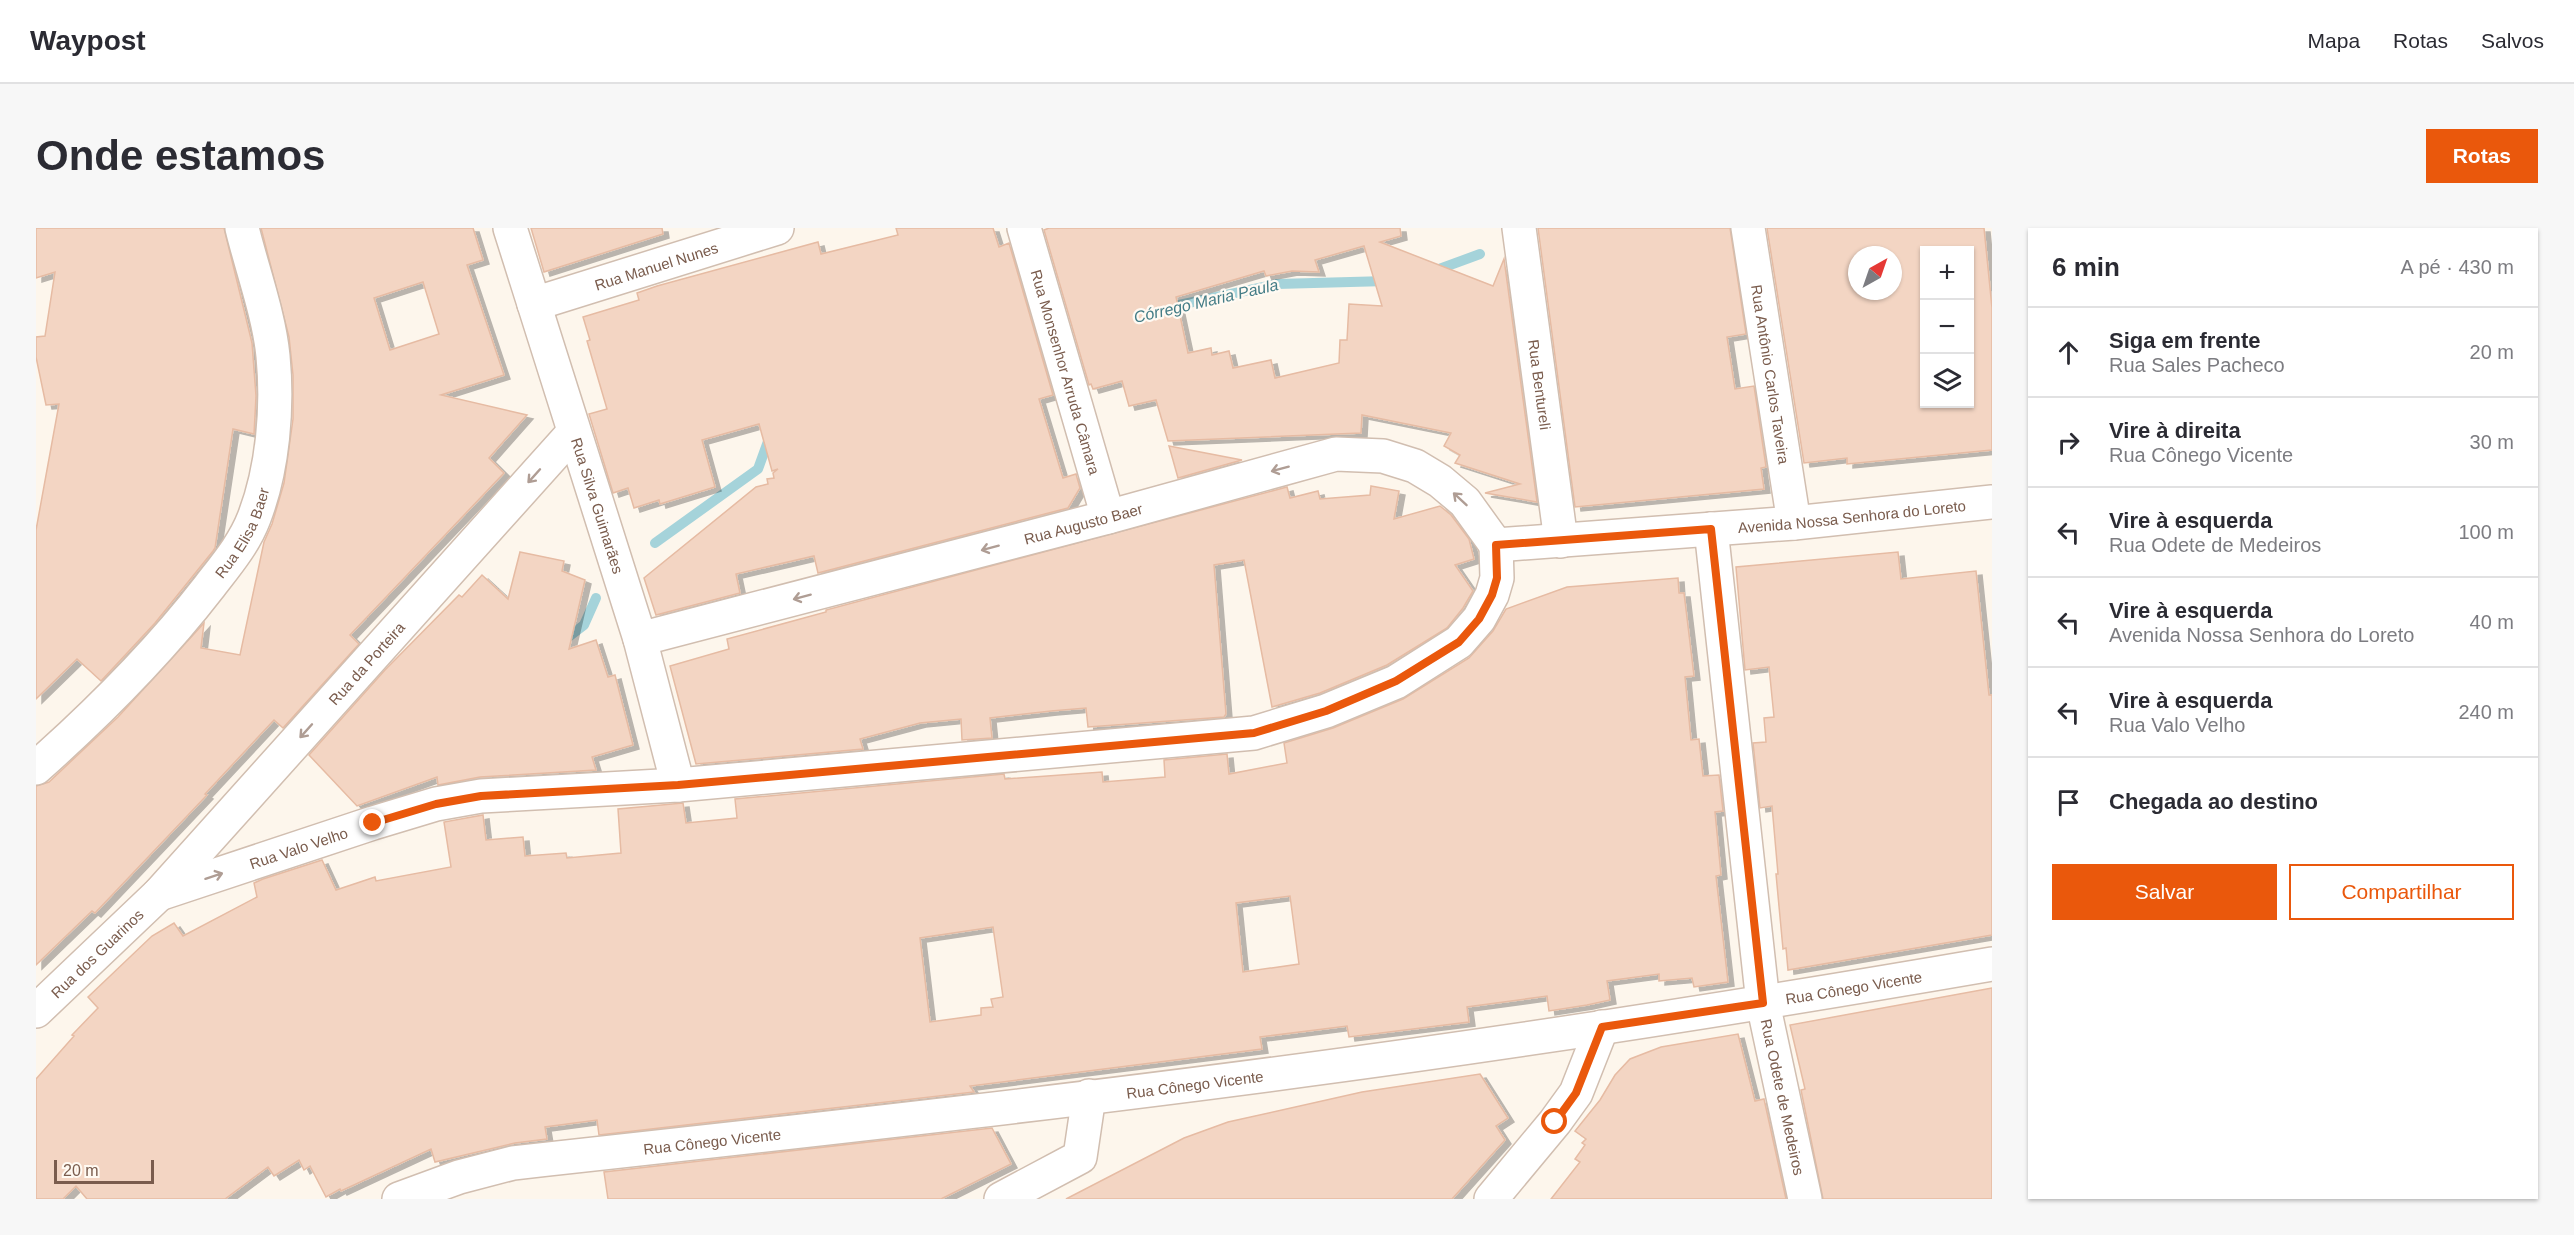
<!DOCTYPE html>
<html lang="pt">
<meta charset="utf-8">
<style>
:root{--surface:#fff;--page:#f7f7f7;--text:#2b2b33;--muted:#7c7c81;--line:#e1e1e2;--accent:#ea580c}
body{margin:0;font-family:Helvetica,sans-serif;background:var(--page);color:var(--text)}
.controls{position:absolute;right:18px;top:18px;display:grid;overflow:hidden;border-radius:0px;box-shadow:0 2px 4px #0004}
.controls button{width:54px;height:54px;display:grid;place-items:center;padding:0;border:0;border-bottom:2px solid var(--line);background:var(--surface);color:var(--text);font:30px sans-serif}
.compass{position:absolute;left:1812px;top:18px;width:54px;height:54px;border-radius:50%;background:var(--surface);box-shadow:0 2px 4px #0004;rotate:40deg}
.scale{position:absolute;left:18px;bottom:15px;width:100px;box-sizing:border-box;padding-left:6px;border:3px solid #7a5c4d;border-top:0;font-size:16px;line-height:21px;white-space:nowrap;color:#7a5c4d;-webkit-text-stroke:4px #fffaf3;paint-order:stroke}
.stop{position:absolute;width:18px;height:18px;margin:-14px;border:4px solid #ea580c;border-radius:50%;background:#fff}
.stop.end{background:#ea580c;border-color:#fff;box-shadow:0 2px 6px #0008}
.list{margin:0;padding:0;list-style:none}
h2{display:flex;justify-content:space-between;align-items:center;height:78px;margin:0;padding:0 24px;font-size:26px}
h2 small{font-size:20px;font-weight:400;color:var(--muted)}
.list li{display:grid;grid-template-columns:39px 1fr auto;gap:18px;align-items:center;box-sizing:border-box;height:90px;padding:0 24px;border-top:2px solid var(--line)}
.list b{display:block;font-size:22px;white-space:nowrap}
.list p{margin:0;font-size:20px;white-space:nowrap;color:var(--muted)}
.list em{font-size:20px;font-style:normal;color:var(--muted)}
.actions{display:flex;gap:12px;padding:18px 24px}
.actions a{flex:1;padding:14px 0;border:2px solid var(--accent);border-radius:0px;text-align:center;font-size:21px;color:var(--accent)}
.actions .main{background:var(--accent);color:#fff}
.icon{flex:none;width:33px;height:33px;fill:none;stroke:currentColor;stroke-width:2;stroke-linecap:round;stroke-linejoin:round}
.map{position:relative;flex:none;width:1956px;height:971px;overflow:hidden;border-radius:0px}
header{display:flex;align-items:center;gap:36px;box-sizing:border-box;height:84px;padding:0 30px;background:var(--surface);border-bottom:2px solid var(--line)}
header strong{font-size:28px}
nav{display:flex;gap:33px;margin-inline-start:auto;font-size:21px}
.intro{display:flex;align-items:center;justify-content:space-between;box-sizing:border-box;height:144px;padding:0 36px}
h1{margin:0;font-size:42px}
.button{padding:15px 27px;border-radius:0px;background:var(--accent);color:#fff;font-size:21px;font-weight:700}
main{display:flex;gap:36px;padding:0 36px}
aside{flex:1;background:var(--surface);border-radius:0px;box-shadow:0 2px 4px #0004}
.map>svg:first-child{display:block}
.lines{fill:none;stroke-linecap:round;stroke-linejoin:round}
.stream{stroke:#a5d3da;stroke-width:10}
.building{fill:#f3d5c3;stroke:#e6bba3;stroke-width:1.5;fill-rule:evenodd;filter:url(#shadow)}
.minor-casing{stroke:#d1beb0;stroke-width:36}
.minor{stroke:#fff;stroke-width:33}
.oneway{stroke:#af9d94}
.route{stroke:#ea580c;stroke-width:8}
.labels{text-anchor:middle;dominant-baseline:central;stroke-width:4.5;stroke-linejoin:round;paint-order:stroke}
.street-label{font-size:15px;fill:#7a5c4d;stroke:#fffaf3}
.water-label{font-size:16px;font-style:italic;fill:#437c86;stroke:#fffaf3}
</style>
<header>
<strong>Waypost</strong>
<nav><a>Mapa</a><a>Rotas</a><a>Salvos</a></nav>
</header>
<div class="intro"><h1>Onde estamos</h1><a class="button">Rotas</a></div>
<main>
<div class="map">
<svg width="1956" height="971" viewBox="0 0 1956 971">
<defs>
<filter id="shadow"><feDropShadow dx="6" dy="4" stdDeviation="0" flood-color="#0004"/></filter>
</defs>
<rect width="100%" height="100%" fill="#fdf6ec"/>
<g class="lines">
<g class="stream">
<path d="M1395 44 1444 26"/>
<path d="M1129 80 1241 56 1351 53"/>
<path d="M619 315 722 241 734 208"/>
<path d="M527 413 548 397 560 370"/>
</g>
</g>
<g class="building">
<path d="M0 0H188L216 115 220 168 218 206 197 201 179 320 177 323 119 395 65 453 41 431 0 471V302L23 176 10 177 0 129V109L9 108 19 44 0 50Z"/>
<path d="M225 0H437L447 32 431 37 468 147 405 167 491 187 453 230 468 245 314 407 323 416 247 500 238 492 169 566 171 567 59 685 56 683 0 737V558L13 554 82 489 168 395 165 420 204 427 228 314 236 296 248 255 257 191V147L253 109ZM387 54 403 106 354 122 338 70Z"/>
<path d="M495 0H626L627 6 508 44Z"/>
<path d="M860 0H957L963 19 973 15 1017 167 1003 171 1027 250 1040 246 1044 260 1032 280 782 345 778 328 700 346 704 365 620 387 608 350 720 259 732 256 731 251 738 250 737 245 742 241 736 243 723 196 666 212 679 259 624 276 623 272 598 280 592 260 577 265 553 186 571 181 551 113 554 112 547 89 603 72 601 65 621 58 782 14 785 26 862 7Z"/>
<path d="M1013 0H1364L1365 8 1344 14 1457 58 1468 31 1501 274 1449 265 1484 256 1419 235 1424 227 1408 218 1415 205 1326 187 1325 205 1132 213 1120 172 1093 178 1086 153 1057 161 1055 156 1053 157 1008 2ZM1328 18 1346 78 1313 76 1311 112H1304L1303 135 1239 150 1235 132 1197 140 1193 123 1176 127 1175 120 1152 125 1140 69 1228 43 1230 48 1256 43 1283 44 1279 32Z"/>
<path d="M1502 0H1694L1710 106 1691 109 1699 161 1718 158 1730 239 1725 240 1728 261 1539 279Z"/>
<path d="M1731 0H1948L1956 80V222L1811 236V230L1768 235ZM1888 22H1934V176H1888ZM1821 27H1857V63H1821Z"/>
<path d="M1133 218 1206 232 1142 250Z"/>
<path d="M1335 258 1363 263 1358 291 1404 278 1415 287 1433 311 1438 331 1419 337 1437 363 1427 380 1411 400 1351 437 1284 465 1236 479 1208 332 1178 337 1190 486 1188 489 1052 499 1050 480 1015 483 954 490 956 510 926 512 925 491 884 495 824 511 827 521 660 536 634 438 693 421 691 411 790 384V382L1251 259 1254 270 1282 263 1284 271 1334 267Z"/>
<path d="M484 324 528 333 526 343 549 352 533 421 560 412 572 449 579 447 597 517 556 529 560 542 444 549 402 557 401 549 321 578 273 527 349 442 423 367 426 369 446 347 472 371Z"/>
<path d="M1862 324 1865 351 1940 343 1953 467H1956V707L1752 742 1750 720 1747 721 1740 646H1742L1736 578 1724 580 1717 515 1730 514 1728 490 1738 489 1733 439 1709 442 1700 339Z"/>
<path d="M1642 350 1643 365H1648L1658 448 1649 449 1655 512 1663 511 1667 548 1683 547 1687 583 1679 584 1685 647 1680 648 1692 754 1658 759 1656 750 1623 753V746L1571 753 1574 772 1551 777 1513 783 1511 768 1431 779 1433 794 1313 809 1311 798 1224 809 1226 821 934 858 938 864 563 907 561 892 509 899 511 911 479 915 399 934 395 921 305 963 304 961 290 969 274 938 268 942 263 932 238 948 232 939 189 971H51L40 958 27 971H0V851L38 808 36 807 62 780 52 769 116 708 138 695 147 708 221 669 218 655 227 651 286 632 300 662 339 649 340 653 415 639 408 594 447 587 450 612 487 609 489 628 530 625 531 630 585 625 582 581 647 575 650 595 701 590 699 571 968 546 969 551 1066 544 1067 554 1129 549 1128 532 1191 526 1193 546 1251 535 1248 515 1297 500 1367 471 1433 430 1457 403 1470 381 1531 359ZM1254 668 1263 736 1207 744 1200 675ZM957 699 967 769 955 771 957 779 945 780V787L894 794 884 710Z"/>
<path d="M1956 760V971H1787L1765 862 1769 861 1754 797Z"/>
<path d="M1702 806 1719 873 1728 871 1750 971H1515L1544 934 1539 931 1549 917 1546 915 1550 911 1539 903 1564 872 1579 847 1594 831 1625 819Z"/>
<path d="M1444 846 1472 890 1460 898 1469 912 1416 971H1030L1148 910 1192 894 1326 864Z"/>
<path d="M956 900 975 936 905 971H572L568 944Z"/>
</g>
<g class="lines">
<g class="minor-casing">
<g id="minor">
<path id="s1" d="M474 0 604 411 642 557"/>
<path id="s2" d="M988 0 1072 289"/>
<path id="s3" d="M1483 0 1525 313"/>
<path id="s4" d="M1712 0 1758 295"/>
<path id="s5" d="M498 76 741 0"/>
<path id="s6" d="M1675 301 1727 775 1769 971"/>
<path id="s7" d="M1460 317 1758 295 1956 274"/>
<path id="s8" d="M604 411 1072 289 1300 226 1347 228 1379 238 1404 253 1429 274 1460 317"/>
<path id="s9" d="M0 540C63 484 122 425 173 359 190 337 208 316 218 290 237 241 242 180 237 128 233 87 216 41 206 0"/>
<path id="s10" d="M123 666 337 595 400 576 445 568 642 557 1218 505 1290 483 1360 454 1423 414 1443 391 1456 367 1461 350 1460 317"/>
<path id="s11" d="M0 783 123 666 537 205"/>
<path id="s12" d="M363 971 423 949 477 935C778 902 1079 869 1378 827 1571 800 1764 769 1956 736"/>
<path d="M965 971 1044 929 1053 868"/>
<path d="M1455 971 1519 894 1540 865 1566 799"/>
</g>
</g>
<use href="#minor" class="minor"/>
</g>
<defs><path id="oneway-shaft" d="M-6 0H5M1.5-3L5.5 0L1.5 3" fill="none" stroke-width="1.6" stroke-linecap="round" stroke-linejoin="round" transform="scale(1.5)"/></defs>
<g class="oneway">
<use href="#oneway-shaft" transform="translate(1244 241) rotate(165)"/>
<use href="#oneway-shaft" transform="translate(498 248) rotate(132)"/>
<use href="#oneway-shaft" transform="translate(1424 271) rotate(-137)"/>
<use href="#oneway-shaft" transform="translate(954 320) rotate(165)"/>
<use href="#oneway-shaft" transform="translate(766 369) rotate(165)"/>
<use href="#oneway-shaft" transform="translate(270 503) rotate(132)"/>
<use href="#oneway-shaft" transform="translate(178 648) rotate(-18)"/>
</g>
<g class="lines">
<path class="route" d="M337 595 400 576 445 568 642 557 1218 505 1290 483 1360 453 1423 414 1443 391 1456 367 1461 350 1460 317 1675 301 1727 775 1566 799 1540 865 1519 894"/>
</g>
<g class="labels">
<g class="street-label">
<text stroke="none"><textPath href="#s5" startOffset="128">Rua Manuel Nunes</textPath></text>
<text stroke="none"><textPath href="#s2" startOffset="150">Rua Monsenhor Arruda Câmara</textPath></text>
<text stroke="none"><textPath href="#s4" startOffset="148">Rua Antônio Carlos Taveira</textPath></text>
<text stroke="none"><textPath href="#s3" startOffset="158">Rua Bentureli</textPath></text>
<text stroke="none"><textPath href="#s1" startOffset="291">Rua Silva Guimarães</textPath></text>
<text stroke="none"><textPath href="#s7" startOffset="357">Avenida Nossa Senhora do Loreto</textPath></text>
<text stroke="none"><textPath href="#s8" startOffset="458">Rua Augusto Baer</textPath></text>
<text stroke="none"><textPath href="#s9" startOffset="315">Rua Elisa Baer</textPath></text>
<text stroke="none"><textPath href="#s11" startOffset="480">Rua da Porteira</textPath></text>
<text stroke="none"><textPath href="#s10" startOffset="147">Rua Valo Velho</textPath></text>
<text stroke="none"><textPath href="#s11" startOffset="84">Rua dos Guarinos</textPath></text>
<text stroke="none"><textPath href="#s12" startOffset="1472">Rua Cônego Vicente</textPath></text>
<text stroke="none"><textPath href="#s12" startOffset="806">Rua Cônego Vicente</textPath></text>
<text stroke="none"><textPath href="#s6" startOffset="573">Rua Odete de Medeiros</textPath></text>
<text stroke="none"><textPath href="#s12" startOffset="320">Rua Cônego Vicente</textPath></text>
</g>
<g class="water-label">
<text transform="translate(1170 73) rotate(-13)">Córrego Maria Paula</text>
</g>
</g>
</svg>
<div class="controls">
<button>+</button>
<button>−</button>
<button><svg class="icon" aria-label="layers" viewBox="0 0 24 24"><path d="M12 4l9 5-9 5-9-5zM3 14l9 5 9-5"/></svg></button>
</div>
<svg class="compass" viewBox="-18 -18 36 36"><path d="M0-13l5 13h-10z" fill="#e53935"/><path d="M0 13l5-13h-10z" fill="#7c7c81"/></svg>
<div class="scale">20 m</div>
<div class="stop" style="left:1519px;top:894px"></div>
<div class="stop end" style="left:337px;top:595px"></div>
</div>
<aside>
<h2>6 min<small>A pé · 430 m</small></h2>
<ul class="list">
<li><svg class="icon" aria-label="ahead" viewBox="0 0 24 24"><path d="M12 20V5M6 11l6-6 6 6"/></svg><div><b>Siga em frente</b><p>Rua Sales Pacheco</p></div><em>20 m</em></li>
<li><svg class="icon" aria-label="right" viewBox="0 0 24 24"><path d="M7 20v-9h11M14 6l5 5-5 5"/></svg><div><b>Vire à direita</b><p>Rua Cônego Vicente</p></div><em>30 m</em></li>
<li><svg class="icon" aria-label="left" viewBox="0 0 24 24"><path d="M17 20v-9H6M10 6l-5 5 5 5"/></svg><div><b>Vire à esquerda</b><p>Rua Odete de Medeiros</p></div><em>100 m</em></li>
<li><svg class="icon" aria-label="left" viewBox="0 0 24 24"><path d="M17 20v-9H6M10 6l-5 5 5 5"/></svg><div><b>Vire à esquerda</b><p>Avenida Nossa Senhora do Loreto</p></div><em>40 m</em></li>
<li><svg class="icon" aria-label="left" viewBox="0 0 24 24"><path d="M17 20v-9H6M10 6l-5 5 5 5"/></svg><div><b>Vire à esquerda</b><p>Rua Valo Velho</p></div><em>240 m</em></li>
<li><svg class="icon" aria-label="arrive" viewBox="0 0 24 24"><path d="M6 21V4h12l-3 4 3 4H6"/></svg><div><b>Chegada ao destino</b></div></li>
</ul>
<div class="actions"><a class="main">Salvar</a><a>Compartilhar</a></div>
</aside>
</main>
